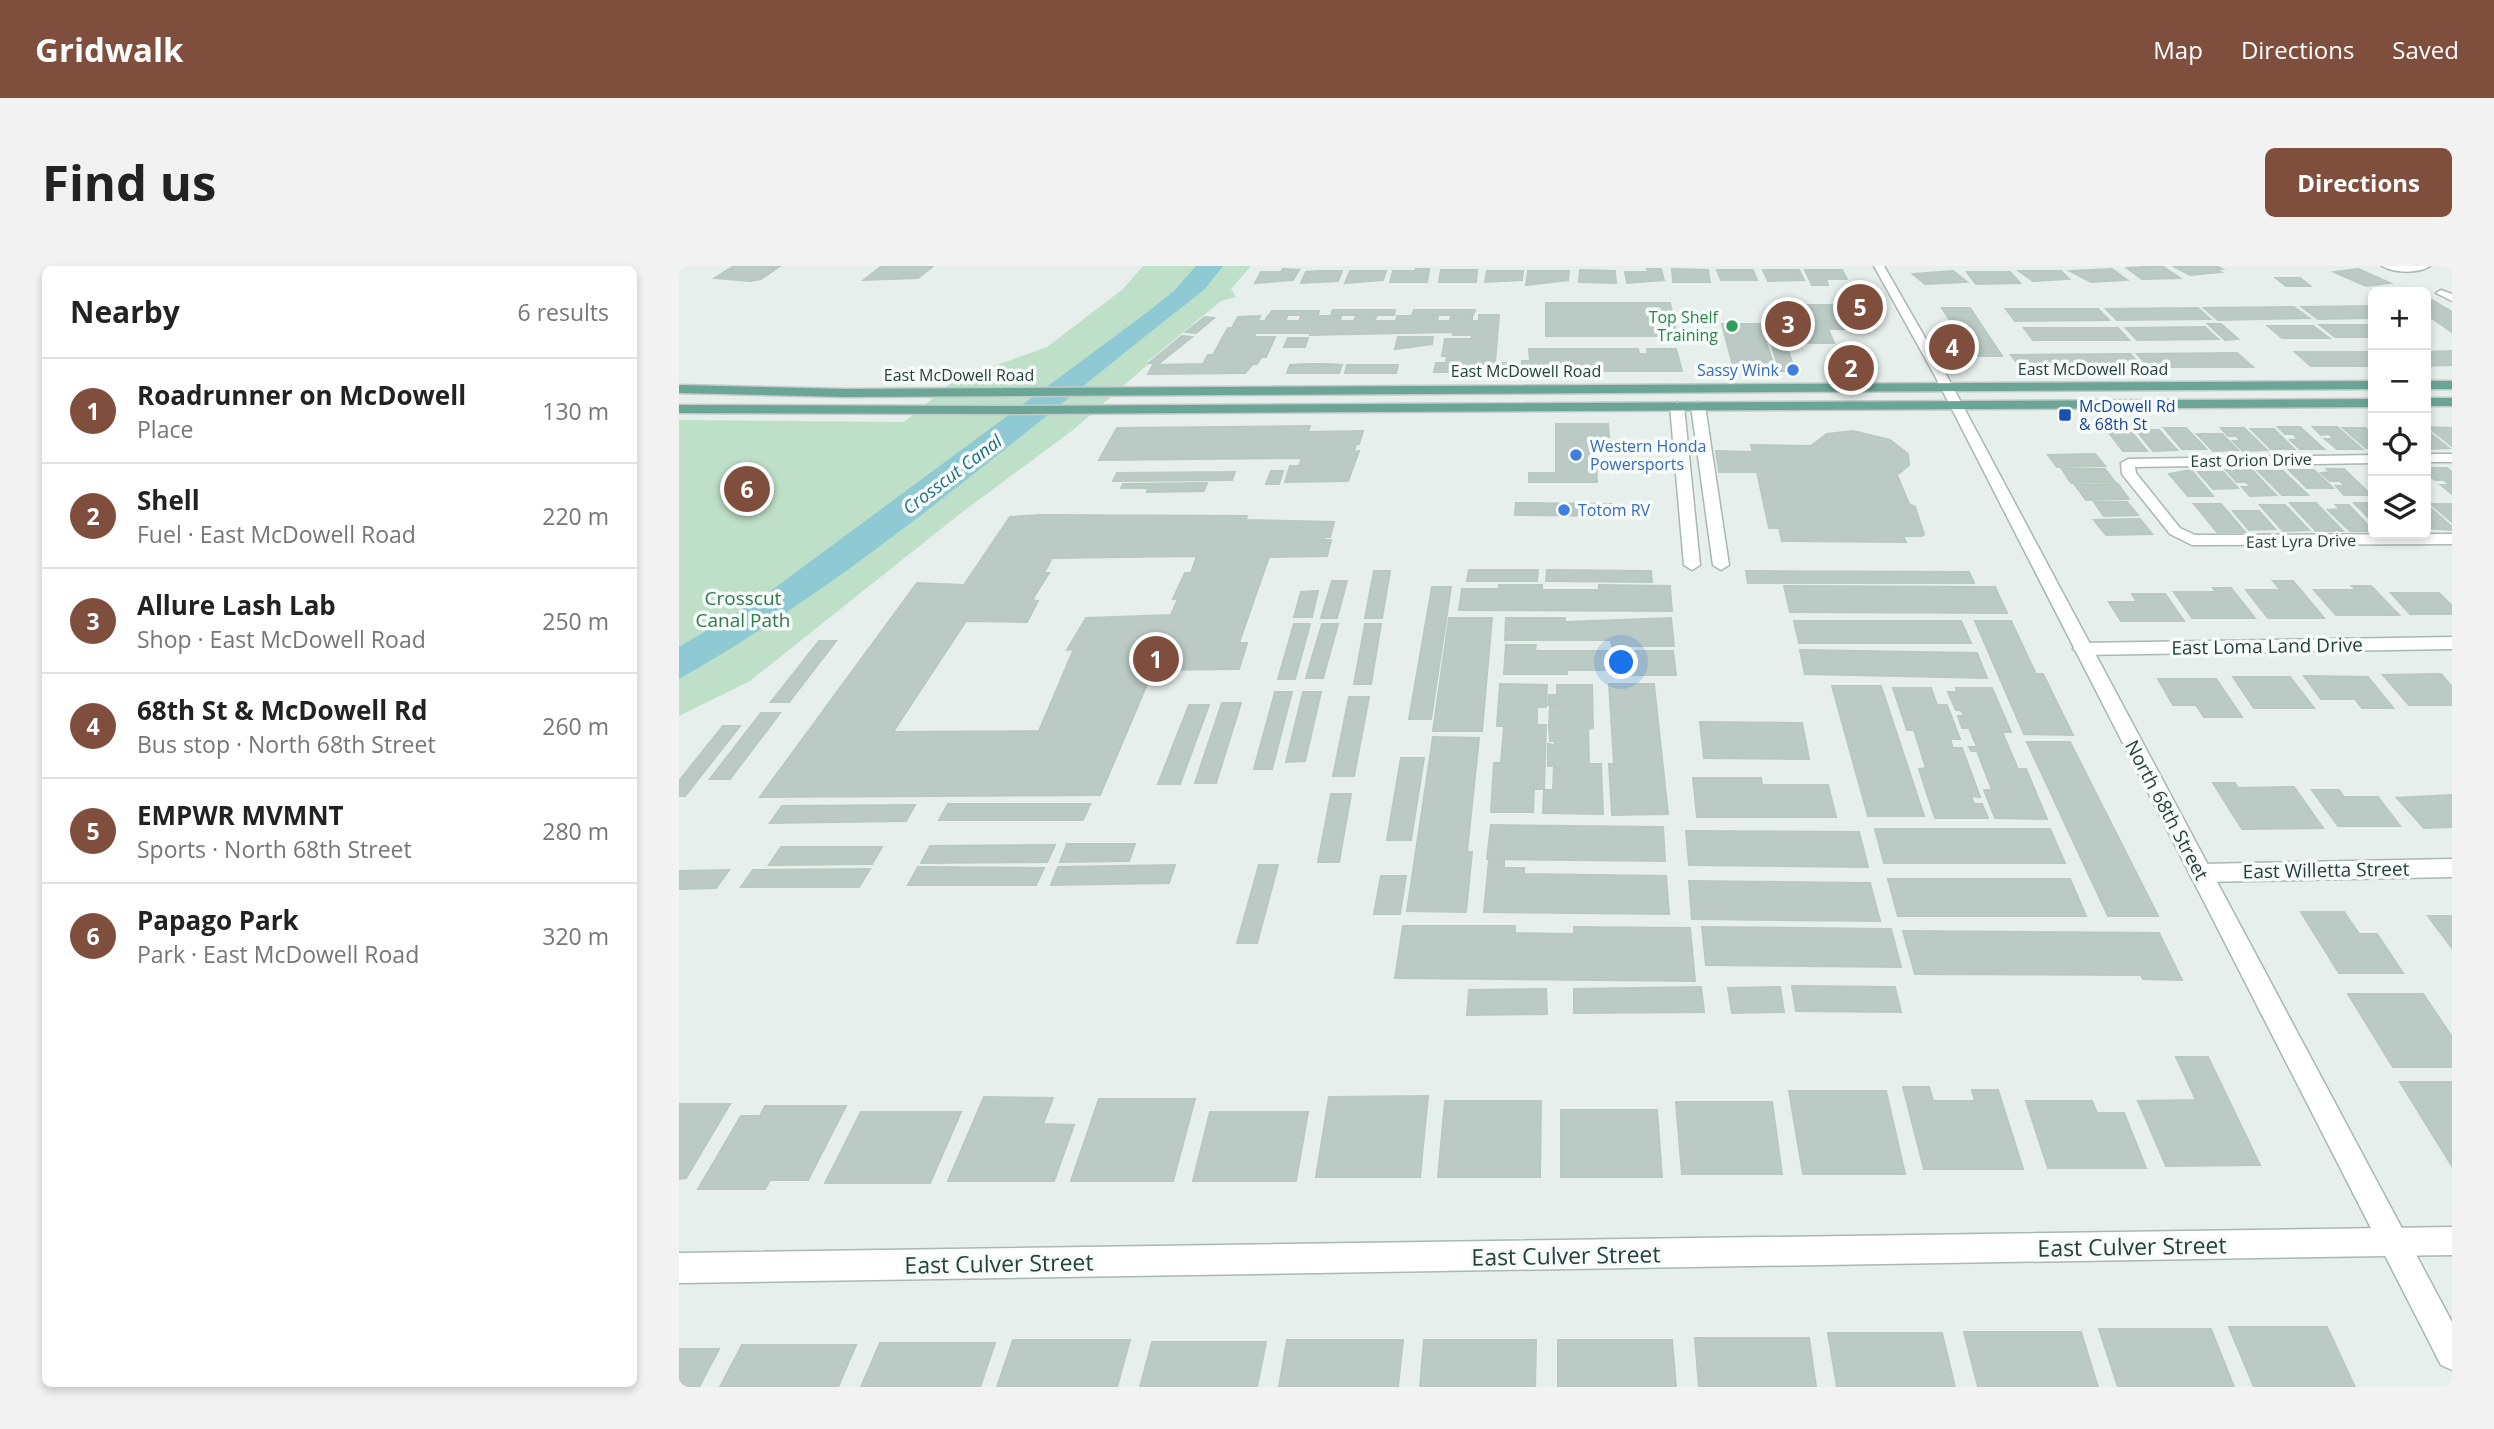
<!DOCTYPE html>
<meta charset="utf-8">
<style>
:root{--surface:#fff;--page:#f2f2f2;--text:#222;--muted:#767676;--line:#e0e0e0;--accent:#804e3d}
body{margin:0;font-family:"Open Sans",sans-serif;background:var(--page);color:var(--text)}
.controls{position:absolute;right:21px;top:21px;display:grid;overflow:hidden;border-radius:10px;box-shadow:0 4px 10px #0003}
.controls button{width:63px;height:63px;display:grid;place-items:center;padding:0;border:0;border-bottom:2px solid var(--line);background:var(--surface);color:var(--text);font:35px sans-serif}
.you{position:absolute;left:943px;top:397px;width:24px;height:24px;margin:-18px;border:5px solid #fff;border-radius:50%;background:#1a73e8;box-shadow:0 0 0 10px #1a73e833}
.badge{display:grid;place-items:center;width:46px;height:46px;border-radius:50%;background:var(--accent);color:#fff;font-size:23px;font-weight:700}
.pin{position:absolute;translate:-50% -50%;border:4px solid #fff;box-shadow:0 2px 7px #0006}
.list{margin:0;padding:0;list-style:none}
h2{display:flex;justify-content:space-between;align-items:center;height:91px;margin:0;padding:0 28px;font-size:30px}
h2 small{font-size:23px;font-weight:400;color:var(--muted)}
.list li{display:grid;grid-template-columns:46px 1fr auto;gap:21px;align-items:center;box-sizing:border-box;height:105px;padding:0 28px;border-top:2px solid var(--line)}
.list b{display:block;font-size:26px;white-space:nowrap}
.list p{margin:0;font-size:23px;white-space:nowrap;color:var(--muted)}
.list em{font-size:23px;font-style:normal;color:var(--muted)}
.icon{flex:none;width:38px;height:38px;fill:none;stroke:currentColor;stroke-width:2;stroke-linecap:round;stroke-linejoin:round}
.map{position:relative;flex:none;width:1773px;height:1121px;overflow:hidden;border-radius:10px}
header{display:flex;align-items:center;gap:42px;box-sizing:border-box;height:98px;padding:0 35px;background:var(--accent);color:#fff}
header strong{font-size:33px}
nav{display:flex;gap:38px;margin-inline-start:auto;font-size:24px}
.intro{display:flex;align-items:center;justify-content:space-between;box-sizing:border-box;height:168px;padding:0 42px}
h1{margin:0;font-size:49px}
.button{padding:18px 32px;border-radius:10px;background:var(--accent);color:#fff;font-size:24px;font-weight:700}
main{display:flex;gap:42px;padding:0 42px}
aside{flex:1;background:var(--surface);border-radius:10px;box-shadow:0 4px 10px #0003}
.map>svg:first-child{display:block}
.green{fill:#bfe0c8}
.water{fill:#8ec9d4}
.building{fill:#bbcac4;stroke:#b8c9c2;stroke-width:2;fill-rule:evenodd}
.lines{fill:none;stroke-linecap:round;stroke-linejoin:round}
.minor-casing{stroke:#a8b8b2;stroke-width:3}
.tertiary-casing{stroke:#a8b8b2;stroke-width:3}
.primary-casing{stroke:#c2cac8;stroke-width:3}
.minor{fill:#fff;fill-rule:evenodd}
.tertiary{fill:#fff;fill-rule:evenodd}
.primary{fill:#6aa596;fill-rule:evenodd}
.leisure-dot{fill:#2e9e5b;stroke:#f7fbf9;stroke-width:2.5}
.shop-dot{fill:#3f7fe0;stroke:#f7fbf9;stroke-width:2.5}
.transit-dot{fill:#1a4fb4;stroke:#f7fbf9;stroke-width:2.5}
.labels{text-anchor:middle;dominant-baseline:central;stroke-width:7;stroke-linejoin:round;paint-order:stroke}
.far-leisure-label{font-size:16px;fill:#27864d;stroke:#f7fbf9;text-anchor:end}
.far-street-label{font-size:16px;fill:#24423a;stroke:#f7fbf9}
.far-shop-label{font-size:16px;fill:#366cbe;stroke:#f7fbf9;text-anchor:start}
.far-transit-label{font-size:16px;fill:#164399;stroke:#f7fbf9;text-anchor:start}
.far-water-label{font-size:18px;font-style:italic;fill:#1c6f80;stroke:#f7fbf9}
.park-label{font-size:19px;fill:#2d7a4b;stroke:#f7fbf9}
.street-label{font-size:19px;fill:#24423a;stroke:#f7fbf9}
.near-street-label{font-size:23px;fill:#24423a;stroke:#f7fbf9}
</style>
<header>
<strong>Gridwalk</strong>
<nav><a>Map</a><a>Directions</a><a>Saved</a></nav>
</header>
<div class="intro"><h1>Find us</h1><a class="button">Directions</a></div>
<main>
<aside>
<h2>Nearby<small>6 results</small></h2>
<ul class="list">
<li><span class="badge">1</span><div><b>Roadrunner on McDowell</b><p>Place</p></div><em>130 m</em></li>
<li><span class="badge">2</span><div><b>Shell</b><p>Fuel · East McDowell Road</p></div><em>220 m</em></li>
<li><span class="badge">3</span><div><b>Allure Lash Lab</b><p>Shop · East McDowell Road</p></div><em>250 m</em></li>
<li><span class="badge">4</span><div><b>68th St &amp; McDowell Rd</b><p>Bus stop · North 68th Street</p></div><em>260 m</em></li>
<li><span class="badge">5</span><div><b>EMPWR MVMNT</b><p>Sports · North 68th Street</p></div><em>280 m</em></li>
<li><span class="badge">6</span><div><b>Papago Park</b><p>Park · East McDowell Road</p></div><em>320 m</em></li>
</ul>
</aside>
<div class="map">
<svg width="1773" height="1121" viewBox="0 0 1773 1121">
<rect width="100%" height="100%" fill="#e6efeb"/>
<path class="green" d="M464 0H572L552 23 557 31 542 35 467 97 474 94 394 164 282 247 71 415 0 450V154L225 156 276 114 368 81 444 23Z"/>
<path class="water" d="M517 0H544L526 23C354 157 190 305 0 413V381L82 332 462 51 495 25Z"/>
<g class="building">
<path d="M55 0H101L82 13 71 15 36 12Z"/>
<path d="M203 0H254L239 12 185 14Z"/>
<path d="M1483 0 1501 12 1463 13 1448 2Z"/>
<path d="M1494 0H1538L1543 3H1537L1542 6 1511 9Z"/>
<path d="M604 3 620 4 614 14 576 17 582 6H602Z"/>
<path d="M737 3H750L748 16H711L714 5H736Z"/>
<path d="M968 3H982L985 14 948 17 946 6H969Z"/>
<path d="M993 3 1029 4 1031 16H994Z"/>
<path d="M1433 3 1448 14 1412 16 1391 5Z"/>
<path d="M1679 3 1711 17 1687 20 1655 6Z"/>
<path d="M762 4H798L797 16H760Z"/>
<path d="M901 4 936 5 937 17 900 16Z"/>
<path d="M1038 4H1074L1078 14H1042Z"/>
<path d="M1084 4H1120L1125 14 1089 15Z"/>
<path d="M1126 4H1163L1168 13H1147L1149 19H1133Z"/>
<path d="M640 5H663L659 15 622 17 627 6Z"/>
<path d="M671 5H707L704 14 666 17Z"/>
<path d="M808 5H844L843 14 806 16Z"/>
<path d="M849 5H890L889 14 847 19Z"/>
<path d="M1274 5 1288 16 1246 18 1234 8Z"/>
<path d="M1340 5H1382L1390 13 1354 15Z"/>
<path d="M1288 6H1331L1341 17 1297 18Z"/>
<path d="M1597 12H1621L1631 20H1607Z"/>
<path d="M1747 34H1753L1773 46V66L1747 48Z"/>
<path d="M867 37H991L998 70H867Z"/>
<path d="M1118 39H1184L1193 55H1124Z"/>
<path d="M1694 40V52L1639 53 1623 41Z"/>
<path d="M1615 41 1630 52 1539 54 1525 42Z"/>
<path d="M1263 42H1291L1323 90H1293Z"/>
<path d="M1519 42 1531 53 1438 54 1427 43Z"/>
<path d="M1327 43H1419L1430 54 1336 55Z"/>
<path d="M654 44H716L715 49H652Z"/>
<path d="M735 44H796L794 49H733Z"/>
<path d="M593 45H640L639 49H590Z"/>
<path d="M800 49H820L816 97H830L829 106H755L757 97H767L768 90H763L766 73H792L793 69H774V66L631 69 632 67H577L575 71H596L587 91H582L578 98H574L566 107 469 108 474 99 524 98 529 89H534L549 62H553L559 51 581 50 579 55H586L588 51H608L606 55H620L622 50H662L661 55H675L677 50H697L696 55H717L718 50H759L758 55H771L772 50H793V55H800Z"/>
<path d="M526 51 535 52 517 67 507 66Z"/>
<path d="M1087 57H1193L1196 63H1102L1116 105H1100Z"/>
<path d="M1043 58H1081L1095 100H1054Z"/>
<path d="M1529 58H1542L1559 73 1546 74Z"/>
<path d="M1641 59H1694V71H1656Z"/>
<path d="M1589 60H1634L1650 72H1603Z"/>
<path d="M1526 61 1539 73 1458 74 1447 62Z"/>
<path d="M1345 62H1439L1450 74H1354Z"/>
<path d="M1102 63H1149L1155 77H1106Z"/>
<path d="M503 70 513 71 479 98 470 97Z"/>
<path d="M719 71H754L753 78 716 83Z"/>
<path d="M609 72H629L626 81H605Z"/>
<path d="M850 83H959L960 88H969L968 83H997L1003 105H843V95H851Z"/>
<path d="M1773 85V99L1747 100V86Z"/>
<path d="M1616 86H1694V100H1632Z"/>
<path d="M1558 87 1574 101H1470L1458 88Z"/>
<path d="M1451 88 1465 103H1343L1332 89Z"/>
<path d="M629 98H646L663 99 660 107H608L611 99Z"/>
<path d="M1150 98H1189L1193 107H1154Z"/>
<path d="M668 99H719L717 107H666Z"/>
<path d="M877 158H929L930 171H916L918 216H850V207H877Z"/>
<path d="M631 160 629 166 684 165 680 178H677L675 186 680 185 669 215 606 216 611 200H620L623 192 420 194 438 162Z"/>
<path d="M1599 161H1621L1645 183H1621L1611 174 1619 173 1614 168H1606Z"/>
<path d="M1634 161H1658L1683 183H1658L1646 173H1655L1650 168 1642 169Z"/>
<path d="M1749 161 1773 162V180Z"/>
<path d="M1485 162H1507L1527 183H1503Z"/>
<path d="M1542 162H1565L1588 184 1564 185 1554 175H1562L1557 170H1549Z"/>
<path d="M1664 162H1686L1694 169V182H1687Z"/>
<path d="M1427 163H1450L1468 185H1444Z"/>
<path d="M1572 163H1595L1615 183H1592Z"/>
<path d="M1457 164H1480L1498 184 1474 185Z"/>
<path d="M1747 164 1770 182 1747 183Z"/>
<path d="M1174 165 1211 174 1229 188 1230 199 1218 209 1230 238 1236 241 1245 268 1243 270H1224L1227 276 1103 275 1100 262H1090L1078 206H1040L1037 185 1074 186 1072 179 1132 180 1148 168Z"/>
<path d="M1518 168H1543L1559 184 1534 185Z"/>
<path d="M1416 188 1426 200 1378 201 1369 189Z"/>
<path d="M1747 202H1768L1773 206V228L1762 219H1771L1765 214H1756L1747 207Z"/>
<path d="M1383 203H1426L1436 216 1392 217Z"/>
<path d="M1648 203H1665L1692 229H1665L1657 220H1666L1661 215H1651L1642 207 1651 206Z"/>
<path d="M1512 204 1534 230H1509L1490 208Z"/>
<path d="M1547 204H1573L1597 229 1571 230 1563 221H1572L1567 216H1558Z"/>
<path d="M1610 204H1635L1654 222H1628Z"/>
<path d="M592 205H604L600 218H587Z"/>
<path d="M1579 205H1604L1629 229H1603Z"/>
<path d="M556 206 553 214 434 215 438 207Z"/>
<path d="M1519 206H1544L1559 222 1534 223Z"/>
<path d="M528 217 525 225 468 226 469 222H442L444 218Z"/>
<path d="M1439 218 1450 233 1407 234 1396 219Z"/>
<path d="M1415 236H1448L1459 249 1425 250Z"/>
<path d="M837 237 933 238V250L836 249Z"/>
<path d="M1611 237H1637L1664 265H1637Z"/>
<path d="M1675 237H1694V256Z"/>
<path d="M1515 238H1542L1566 266H1538Z"/>
<path d="M1747 238 1773 261V264L1747 262Z"/>
<path d="M1752 238H1773V256Z"/>
<path d="M1581 239H1606L1630 264 1604 265Z"/>
<path d="M1657 239H1670L1694 265H1671L1649 244 1661 243Z"/>
<path d="M1554 245H1580L1596 263 1570 264Z"/>
<path d="M362 249 568 250 567 254 655 256 651 271H645V274H652L648 290 590 291 560 377H568L560 403 474 404 421 529 81 531 238 317 285 319 331 251ZM518 290 512 307H506L494 333H499L492 349 407 352 388 384 395 383 360 465 214 466 287 355 348 356 359 335 353 334 370 307H365L373 292Z"/>
<path d="M1461 253 1473 268 1427 269 1415 254Z"/>
<path d="M790 304H859L858 315H788Z"/>
<path d="M868 304 972 305 973 316 867 315Z"/>
<path d="M695 305H711L703 352H686Z"/>
<path d="M1067 305 1290 306 1295 317H1069Z"/>
<path d="M653 315H668L658 352H642Z"/>
<path d="M1594 315H1614L1645 352H1589L1567 324H1602Z"/>
<path d="M820 319H863V324H920V319L991 320 993 345 780 344 783 323H820Z"/>
<path d="M1105 320 1316 321 1328 347 1111 346Z"/>
<path d="M1673 320H1692L1720 349H1657L1635 324H1678Z"/>
<path d="M753 321H772L752 453H730Z"/>
<path d="M1534 322H1552L1576 352H1513L1495 326H1537Z"/>
<path d="M639 325 633 351H615L622 326Z"/>
<path d="M1712 327H1760L1773 340V348H1731Z"/>
<path d="M1453 328H1486L1505 355H1442L1430 336H1458Z"/>
<path d="M770 352H813L803 465H754Z"/>
<path d="M827 352H886V356L992 352 995 380H933L932 374H826Z"/>
<path d="M1115 355H1282L1292 377H1120Z"/>
<path d="M1296 355H1332L1357 408H1364L1394 469 1345 468Z"/>
<path d="M615 358H631L616 413H599Z"/>
<path d="M643 358H659L644 412H627Z"/>
<path d="M686 358H702L692 418H675Z"/>
<path d="M140 375H157L110 436H92Z"/>
<path d="M827 379H857L856 385H994L997 409H934V404H888V408H825Z"/>
<path d="M1121 384 1298 387 1308 412 1126 408Z"/>
<path d="M1762 408 1773 421V439H1730L1704 409Z"/>
<path d="M1625 410 1689 411 1714 442H1683L1676 433H1642Z"/>
<path d="M1554 411H1611L1635 442H1575Z"/>
<path d="M1479 413H1537L1563 451H1525L1517 439H1494Z"/>
<path d="M821 418 868 419 867 441H858V459H867L865 523H855L854 546H812L815 497H822L825 460H818Z"/>
<path d="M930 418H975L989 548 933 549 930 498H935Z"/>
<path d="M878 419H913L914 462 909 463 910 498H922L924 548 864 547 865 524H874L875 500H869V478L876 479V475H871L870 460 871 441H877V439H869L870 429H878Z"/>
<path d="M1153 420H1202L1245 550H1189Z"/>
<path d="M1214 422H1252L1258 439H1268L1281 473H1271L1274 482H1283L1301 531 1292 530 1295 538H1303L1309 552H1256L1240 503 1247 502 1235 464H1228Z"/>
<path d="M1277 422H1313L1332 466H1323L1339 503H1347L1368 553 1316 552 1305 524H1313L1298 485H1292L1290 481H1298L1290 462H1283L1279 450H1285L1282 444H1277L1269 426H1278Z"/>
<path d="M596 426H613L593 503H575Z"/>
<path d="M624 426H642L626 495 607 496Z"/>
<path d="M670 431H690L675 510H654Z"/>
<path d="M543 437H562L537 517H516Z"/>
<path d="M510 439H530L501 518H479Z"/>
<path d="M82 447H101L51 513H31Z"/>
<path d="M1021 456 1123 457 1130 493 1025 492Z"/>
<path d="M44 460H61L6 530H0V515Z"/>
<path d="M754 471 800 472 788 586H793L787 646 728 645Z"/>
<path d="M1348 476H1391L1479 650H1429Z"/>
<path d="M722 492H745L732 574H708Z"/>
<path d="M1014 512H1082L1083 519H1149L1157 551H1018Z"/>
<path d="M1534 517H1556L1559 522 1615 521 1644 562 1563 563Z"/>
<path d="M1633 524H1660L1665 531H1699L1721 560H1659Z"/>
<path d="M652 528H672L660 596H639Z"/>
<path d="M1773 529V561L1745 562 1718 532Z"/>
<path d="M269 538H411L404 554H260Z"/>
<path d="M236 539 227 555 91 557 103 540Z"/>
<path d="M812 559 984 561 986 595 808 593Z"/>
<path d="M1196 563H1371L1386 597H1205Z"/>
<path d="M1007 565 1180 566 1189 601 1010 599Z"/>
<path d="M388 578H456L450 595 381 596Z"/>
<path d="M376 579 368 596 242 597 251 580Z"/>
<path d="M102 581H203L193 598 90 599Z"/>
<path d="M810 594 825 595V602H845V608L987 610 990 648 805 646Z"/>
<path d="M496 599 490 617 372 619 379 601Z"/>
<path d="M580 599H599L578 677H558Z"/>
<path d="M239 601 365 602 357 619H229Z"/>
<path d="M191 603 180 621H62L74 604Z"/>
<path d="M50 604 37 622 0 623V605Z"/>
<path d="M702 610H727L721 648H695Z"/>
<path d="M1209 613H1391L1407 650H1219Z"/>
<path d="M1010 615 1191 617 1201 655 1013 653Z"/>
<path d="M1622 646H1665L1680 668H1698L1724 707H1660Z"/>
<path d="M1749 650H1773V682Z"/>
<path d="M724 660H836V667L895 668V661L1011 662 1016 715 716 712Z"/>
<path d="M1023 661 1212 663 1222 701 1027 699Z"/>
<path d="M1224 665 1480 667 1503 714 1464 713 1462 709 1236 708Z"/>
<path d="M1113 720 1216 721 1222 746 1117 745Z"/>
<path d="M1022 721 1025 746 895 747V723Z"/>
<path d="M1101 721 1105 746 1053 747 1049 722Z"/>
<path d="M867 723 868 748 788 749 790 724Z"/>
<path d="M1669 728H1744L1773 771V801H1714Z"/>
<path d="M1497 791H1529L1581 899 1487 900 1459 835 1517 834Z"/>
<path d="M1721 816H1773V900Z"/>
<path d="M1224 821H1250L1254 835H1296L1293 824H1319L1344 903H1245Z"/>
<path d="M1110 825H1207L1226 908H1124Z"/>
<path d="M749 830 741 911H637L650 831Z"/>
<path d="M305 831 374 832 364 858 395 859 375 915H269Z"/>
<path d="M420 833H516L494 915H392Z"/>
<path d="M766 835H862L861 911H759Z"/>
<path d="M1347 835H1413L1418 847H1445L1467 902H1369Z"/>
<path d="M997 836H1093L1103 908H1003Z"/>
<path d="M0 838H51L7 912 0 913Z"/>
<path d="M86 840H167L129 914H91L86 923H19L62 850H81Z"/>
<path d="M882 844H978L983 911H882Z"/>
<path d="M182 846H282L251 917H146Z"/>
<path d="M531 846H629L617 915H514Z"/>
<path d="M1550 1061H1648L1676 1121H1575Z"/>
<path d="M1420 1063H1532L1555 1121H1439Z"/>
<path d="M1285 1066H1402L1419 1121H1299Z"/>
<path d="M1149 1067H1263L1276 1121H1158Z"/>
<path d="M1016 1072H1130L1137 1121H1020Z"/>
<path d="M334 1074H451L438 1121H318Z"/>
<path d="M608 1074H724L719 1121H600Z"/>
<path d="M745 1074H857L856 1121H741Z"/>
<path d="M879 1074H993L997 1121H879Z"/>
<path d="M473 1076H587L578 1121H461Z"/>
<path d="M201 1077H316L301 1121H182Z"/>
<path d="M63 1079H177L159 1121H41Z"/>
<path d="M0 1083H40L20 1121H0Z"/>
</g>
<g class="lines">
<g class="minor-casing">
<g id="minor">
<path d="M1703 0H1751C1739 8 1715 7 1703 0Z"/>
<path d="M1762 24 1773 28V35L1757 27Z"/>
<path d="M998 136 1005 140 1021 299 1013 304 1005 299 991 140Z"/>
<path d="M1019 136 1026 140 1050 299 1042 304 1034 299 1012 140Z"/>
<rect x="1747" y="188" width="26" height="8"/>
<path d="M1694 189V197L1456 201 1457 207 1501 262 1516 269 1773 268V278L1513 279 1491 268 1443 208 1442 197 1449 193Z"/>
<path d="M1773 371V383L1403 389 1394 383 1403 377Z"/>
<path d="M1773 593V611L1521 616 1513 613 1510 607 1513 601 1521 598Z"/>
<path d="M1773 961V989L0 1017V987Z"/>
</g>
</g>
<g class="tertiary-casing">
<path id="tertiary" d="M1195 0H1205L1268 110 1773 1056V1104L1762 1099 1256 110Z"/>
</g>
<g class="primary-casing">
<g id="primary">
<path d="M1694 115V123L167 131 0 127V119L167 123Z"/>
<rect x="1747" y="115" width="26" height="8"/>
<rect x="1747" y="132" width="26" height="8"/>
<path d="M1694 133V141L319 148 0 147V139L319 140Z"/>
</g>
</g>
<use href="#minor" class="minor"/>
<use href="#tertiary" class="tertiary"/>
<use href="#primary" class="primary"/>
</g>
<circle class="leisure-dot" cx="1053" cy="60" r="7"/>
<g class="shop-dot">
<circle cx="1114" cy="104" r="7"/>
<circle cx="897" cy="189" r="7"/>
<circle cx="885" cy="244" r="7"/>
</g>
<rect class="transit-dot" x="1379" y="142" width="14" height="14" rx="3.5"/>
<g class="labels">
<g class="far-leisure-label">
<text x="1039" y="51">Top Shelf<tspan x="1039" dy="18">Training</tspan></text>
</g>
<g class="far-street-label">
<text x="1414" y="103">East McDowell Road</text>
<text x="847" y="105">East McDowell Road</text>
<text x="280" y="109">East McDowell Road</text>
<text transform="translate(1572 194) rotate(-1)">East Orion Drive</text>
<text transform="translate(1622 275) rotate(-1)">East Lyra Drive</text>
</g>
<g class="far-shop-label">
<text x="1100" y="104" text-anchor="end">Sassy Wink</text>
<text x="911" y="180">Western Honda<tspan x="911" dy="18">Powersports</tspan></text>
<text x="899" y="244">Totom RV</text>
</g>
<g class="far-transit-label">
<text x="1400" y="140">McDowell Rd<tspan x="1400" dy="18">&amp; 68th St</tspan></text>
</g>
<g class="far-water-label">
<text transform="translate(273 208) rotate(-37)">Crosscut Canal</text>
</g>
<g class="park-label">
<text x="64" y="332">Crosscut<tspan x="64" dy="22">Canal Path</tspan></text>
</g>
<g class="street-label">
<text transform="translate(1588 380) rotate(-1)">East Loma Land Drive</text>
<text transform="translate(1488 544) rotate(62)">North 68th Street</text>
<text transform="translate(1647 604) rotate(-1)">East Willetta Street</text>
</g>
<g class="near-street-label">
<text transform="translate(1453 980) rotate(-1)">East Culver Street</text>
<text transform="translate(887 989) rotate(-1)">East Culver Street</text>
<text transform="translate(320 997) rotate(-1)">East Culver Street</text>
</g>
</g>
</svg>
<div class="controls">
<button>+</button>
<button>−</button>
<button><svg class="icon" aria-label="locate" viewBox="0 0 24 24"><circle cx="12" cy="12" r="6"/><path d="M12 2v4M12 18v4M2 12h4M18 12h4"/></svg></button>
<button><svg class="icon" aria-label="layers" viewBox="0 0 24 24"><path d="M12 4l9 5-9 5-9-5zM3 14l9 5 9-5"/></svg></button>
</div>
<div class="you"></div>
<div class="pin badge" style="left:477px;top:393px">1</div>
<div class="pin badge" style="left:1172px;top:102px">2</div>
<div class="pin badge" style="left:1109px;top:58px">3</div>
<div class="pin badge" style="left:1273px;top:81px">4</div>
<div class="pin badge" style="left:1181px;top:41px">5</div>
<div class="pin badge" style="left:68px;top:223px">6</div>
</div>
</main>
